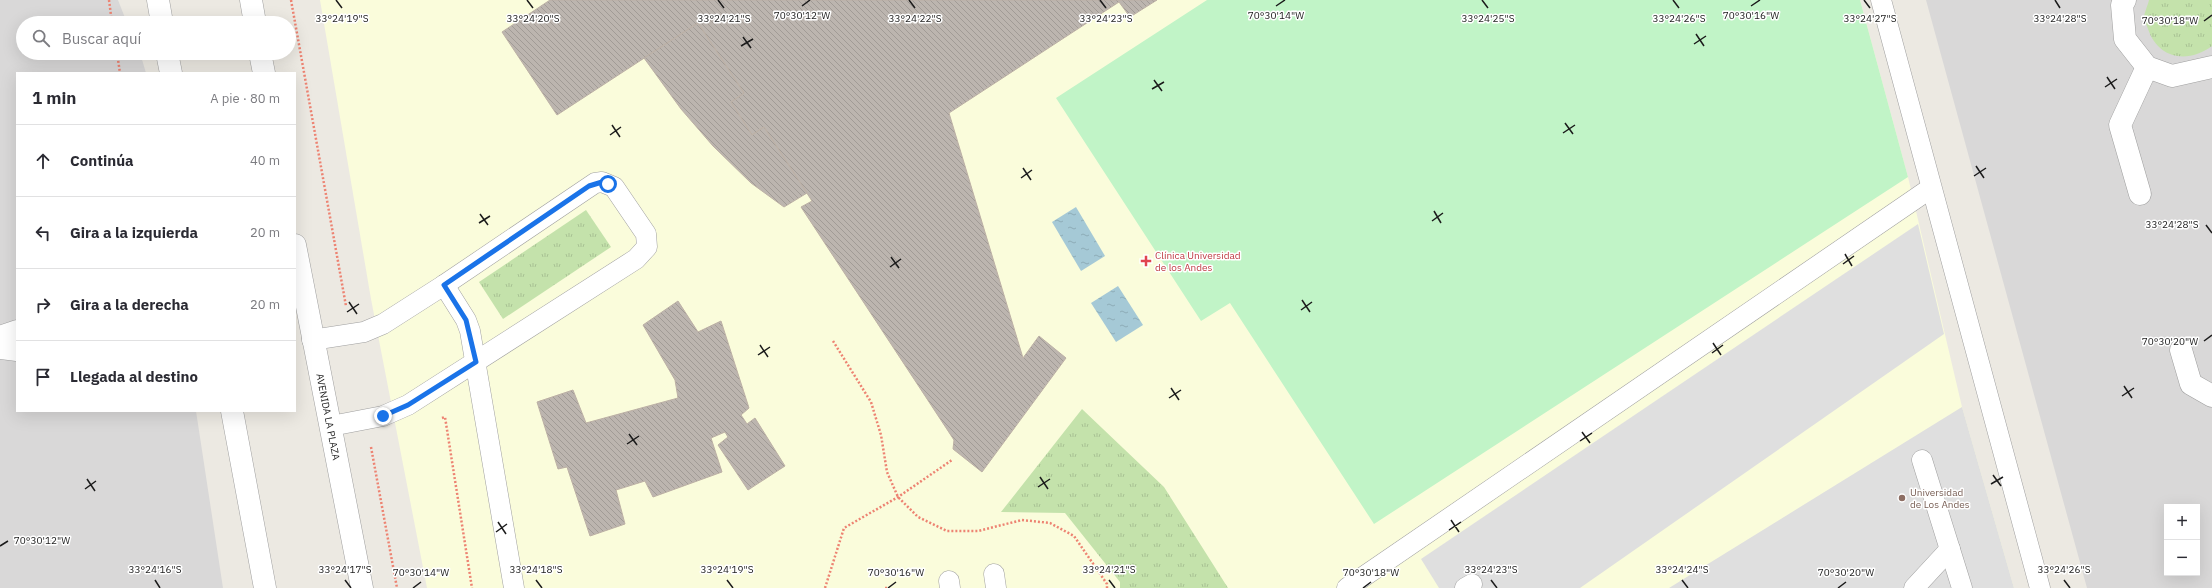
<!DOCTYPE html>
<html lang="es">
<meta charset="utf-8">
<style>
:root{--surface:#fff;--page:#f2f2f3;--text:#2b2b33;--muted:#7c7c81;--line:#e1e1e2}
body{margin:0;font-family:"IBM Plex Sans",sans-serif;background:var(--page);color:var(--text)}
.controls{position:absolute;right:12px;bottom:12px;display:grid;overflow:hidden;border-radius:0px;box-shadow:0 4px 16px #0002}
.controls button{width:36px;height:36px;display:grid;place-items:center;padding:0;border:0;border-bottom:1px solid var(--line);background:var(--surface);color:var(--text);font:20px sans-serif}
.stop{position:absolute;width:12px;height:12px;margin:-9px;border:3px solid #1a73e8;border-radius:50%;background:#fff}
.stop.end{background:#1a73e8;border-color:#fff;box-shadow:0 1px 4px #0008}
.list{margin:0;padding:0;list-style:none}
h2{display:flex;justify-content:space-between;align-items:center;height:52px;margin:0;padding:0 16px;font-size:17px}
h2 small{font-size:13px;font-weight:400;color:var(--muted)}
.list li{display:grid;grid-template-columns:26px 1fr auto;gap:12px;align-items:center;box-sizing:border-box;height:72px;padding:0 16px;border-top:1px solid var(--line)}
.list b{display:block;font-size:15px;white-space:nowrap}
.list em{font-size:13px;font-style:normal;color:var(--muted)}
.icon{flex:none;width:22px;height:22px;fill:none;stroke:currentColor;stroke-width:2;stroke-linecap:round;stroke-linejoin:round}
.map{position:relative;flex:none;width:2212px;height:588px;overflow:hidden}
.search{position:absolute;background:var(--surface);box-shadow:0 4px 16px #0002;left:16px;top:16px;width:280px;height:44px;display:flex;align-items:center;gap:10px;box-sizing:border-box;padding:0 14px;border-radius:22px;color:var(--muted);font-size:15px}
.panel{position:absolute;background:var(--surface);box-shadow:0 4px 16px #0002;left:16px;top:72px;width:280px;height:340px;border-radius:0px}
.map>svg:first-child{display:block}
.residential{fill:#d9d8d8;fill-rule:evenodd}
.education{fill:#fafcdb}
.grass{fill:url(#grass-tufts)}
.park{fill:#c1f4c7}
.parking{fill:#dfdfdf}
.water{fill:url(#water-ripples)}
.building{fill:url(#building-back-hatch);stroke:#bcb0a5}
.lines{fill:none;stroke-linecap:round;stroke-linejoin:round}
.lane-casing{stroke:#9f9f9f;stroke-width:21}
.street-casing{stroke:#9f9f9f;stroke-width:23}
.path{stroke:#ed8372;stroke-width:2.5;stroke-dasharray:2 2;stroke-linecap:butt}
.lane{stroke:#fff;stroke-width:20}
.street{stroke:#fff;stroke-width:22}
.route{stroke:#1a73e8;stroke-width:5}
.ticks{fill:none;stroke:#1b1b1b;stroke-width:1.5}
.health-dot{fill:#e0444e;stroke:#fff;stroke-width:1.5}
.education-dot{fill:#8d6e63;stroke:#fff;stroke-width:1.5}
.labels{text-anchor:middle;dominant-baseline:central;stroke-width:3;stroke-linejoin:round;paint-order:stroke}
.health-label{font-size:10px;fill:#be3a42;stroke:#fff;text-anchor:start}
.street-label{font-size:10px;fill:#1b1b1b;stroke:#fff}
.education-label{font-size:10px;fill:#785e54;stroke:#fff;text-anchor:start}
.ticks-label{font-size:10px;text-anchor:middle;fill:#1b1b1b;stroke:#fff;stroke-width:3;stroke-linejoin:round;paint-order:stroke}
</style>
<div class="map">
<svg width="2212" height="588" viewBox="0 0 2212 588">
<defs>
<pattern id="grass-tufts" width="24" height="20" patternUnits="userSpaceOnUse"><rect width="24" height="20" fill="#c4e2ab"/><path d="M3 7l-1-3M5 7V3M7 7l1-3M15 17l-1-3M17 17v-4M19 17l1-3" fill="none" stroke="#a8c193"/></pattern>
<pattern id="water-ripples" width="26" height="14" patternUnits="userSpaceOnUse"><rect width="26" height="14" fill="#a5c9d6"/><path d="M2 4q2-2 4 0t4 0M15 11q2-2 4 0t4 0" fill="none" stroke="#8dacb7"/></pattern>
<pattern id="building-back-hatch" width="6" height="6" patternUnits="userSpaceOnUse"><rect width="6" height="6" fill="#bcb5af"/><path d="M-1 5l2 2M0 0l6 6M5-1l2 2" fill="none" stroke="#a19b96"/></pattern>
</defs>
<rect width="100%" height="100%" fill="#ece9e2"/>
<g class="residential">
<path d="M0 0H118L127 23H23V53H140L146 73H17V411H196L223 588H0Z"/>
<path d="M1926 0H2212V588H2087ZM2167 507H2197V573H2167Z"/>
</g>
<path class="education" d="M320 0H1860L1908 177 1962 407 2014 588H427L371 299Z"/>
<g class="grass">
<path d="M2149 0H2212V46C2188 64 2158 59 2148 29 2147 26 2145 21 2144 18 2144 13 2148 5 2149 0Z"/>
<path d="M586 210 611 247 503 319 479 282Z"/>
<path d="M1082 409 1164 487 1228 588H1120V582L1065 513 1001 512Z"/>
</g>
<path class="park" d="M1207 0H1860L1908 177 1374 524 1230 303 1201 321 1056 98Z"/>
<g class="parking">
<path d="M1918 224 1944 334 1580 588H1439L1421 559Z"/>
<path d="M1962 407 2014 588H1669Z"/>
</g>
<g class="water">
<path d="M1076 207 1105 256 1081 271 1052 222Z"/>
<path d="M1118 286 1143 325 1116 342 1091 303Z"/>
</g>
<g class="building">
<path d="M550 0H1157L1130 17 1119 2 949 113 1023 358 1039 336 1066 358 982 472 953 449 954 440 801 207 812 201 764 127 752 135 731 102 744 93 698 23 557 115 502 32Z"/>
<path d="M698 23 744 93 731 102 752 135 764 127 807 193 784 207 751 183 713 146 681 109 644 58Z"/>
<path d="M678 301 698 332 721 321 749 408 741 415 747 424 755 418 785 466 748 490 718 445 728 437 725 432 711 438 722 472 653 497 645 481 616 490 625 524 590 536 567 467 558 469 537 402 573 390 586 423 678 398 675 380 643 325Z"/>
</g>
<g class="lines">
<g class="lane-casing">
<g id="lane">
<path d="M1881 0 2040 588"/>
<path d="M444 285 466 320 470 331 514 588"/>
<path d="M312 340 364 332 383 324 444 285 595 183 602 182 614 187 646 234 647 247 636 259 408 405 383 416 331 426"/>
<path d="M1922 460 1962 588"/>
<path d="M994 574 996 588"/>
<path d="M949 581 950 588"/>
<path d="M1347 588 1931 188"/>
<path d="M1465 588 1472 584"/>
<path d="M1914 588 1950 549"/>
</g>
</g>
<g class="street-casing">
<g id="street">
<path d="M158 0 162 23"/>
<path d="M251 0 255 23"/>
<path d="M2125 0 2122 5 2125 39 2147 67 2172 76 2212 67"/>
<path d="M167 53 171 73"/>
<path d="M260 53 264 73"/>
<path d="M2140 194 2120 125 2147 67"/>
<path id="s1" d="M295 245 362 588"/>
<path d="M0 337 17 331"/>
<path d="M0 348 17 350"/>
<path d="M2181 350 2191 384 2212 396"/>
<path d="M232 411 265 588"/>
</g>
</g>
<g class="path">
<path d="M109 0 112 23"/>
<path d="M291 0 346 306"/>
<path d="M117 53 120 73"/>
<path d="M833 341 871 402 881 435 887 472 898 497 918 517 947 531H978L1022 520 1050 523 1074 536 1107 584V588"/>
<path d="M442 418 445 417 472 588"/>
<path d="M371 447 397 588"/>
<path d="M825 588 844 528 898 497 952 460"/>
<path d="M885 588H887"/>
</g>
<use href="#lane" class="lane"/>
<use href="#street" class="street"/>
</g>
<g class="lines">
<path class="route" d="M383 416 408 405 476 362 466 320 444 285 589 186 602 182 608 184"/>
</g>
<path class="ticks" d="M336 0 342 8M527 0 533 8M718 0 724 8M909 0 915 8M1100 0 1106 8M1482 0 1488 8M1673 0 1679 8M1864 0 1870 8M2055 0 2060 8M802 6 810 0M1276 6 1285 0M1751 6 1760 0M2204 21 2212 15M1696 34 1704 46M743 37 751 48M1694 44 1706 36M741 46 753 39M2107 77 2115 89M1154 80 1162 91M2105 87 2117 79M1152 89 1164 82M1565 123 1573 134M612 125 620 137M1563 133 1575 125M610 135 621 127M1976 166 1984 178M1023 168 1031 180M1974 176 1986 168M1021 178 1032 170M1434 211 1441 223M480 214 488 225M1432 221 1443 213M479 223 490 216M2206 225 2212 233M1845 254 1852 266M891 257 899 268M1843 264 1854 256M890 267 901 259M1302 300 1310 312M349 302 357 314M1301 310 1312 302M347 312 359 304M2204 341 2212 335M1713 343 1721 355M760 345 768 357M1712 353 1723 345M758 355 770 347M2124 386 2132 398M1171 388 1179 400M2122 396 2134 388M1169 398 1181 390M1582 432 1590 443M629 434 637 445M1580 441 1592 433M627 444 639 436M1993 475 2001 486M1040 477 1048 489M87 479 95 491M1991 484 2003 477M1038 487 1050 479M85 489 96 481M1451 520 1459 532M498 522 506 534M1449 530 1461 522M496 532 507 524M0 546 8 541M155 580 160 588M345 580 351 588M536 580 542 588M727 580 733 588M1109 580 1115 588M1491 580 1497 588M1682 580 1688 588M2064 580 2070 588M413 588 421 582M888 588 896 582M1363 588 1371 582M1838 588 1846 582"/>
<path class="health-dot" d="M1144 255h4v4h4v4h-4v4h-4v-4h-4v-4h4z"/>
<circle class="education-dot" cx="1902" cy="498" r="4"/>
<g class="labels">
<g class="health-label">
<text x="1155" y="255">Clínica Universidad<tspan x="1155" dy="12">de los Andes</tspan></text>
</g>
<g class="street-label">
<text stroke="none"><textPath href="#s1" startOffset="175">AVENIDA LA PLAZA</textPath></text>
</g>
<g class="education-label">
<text x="1910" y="492">Universidad<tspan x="1910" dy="12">de Los Andes</tspan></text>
</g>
</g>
<g class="ticks-label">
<text x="802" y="19">70°30'12"W</text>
<text x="1276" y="19">70°30'14"W</text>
<text x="1751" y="19">70°30'16"W</text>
<text x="342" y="22">33°24'19"S</text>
<text x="533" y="22">33°24'20"S</text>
<text x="724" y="22">33°24'21"S</text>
<text x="915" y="22">33°24'22"S</text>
<text x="1106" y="22">33°24'23"S</text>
<text x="1488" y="22">33°24'25"S</text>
<text x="1679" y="22">33°24'26"S</text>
<text x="1870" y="22">33°24'27"S</text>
<text x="2060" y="22">33°24'28"S</text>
<text x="2170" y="24">70°30'18"W</text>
<text x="2172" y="228">33°24'28"S</text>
<text x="2170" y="345">70°30'20"W</text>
<text x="42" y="544">70°30'12"W</text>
<text x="155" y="573">33°24'16"S</text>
<text x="345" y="573">33°24'17"S</text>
<text x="536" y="573">33°24'18"S</text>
<text x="727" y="573">33°24'19"S</text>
<text x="1109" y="573">33°24'21"S</text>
<text x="1491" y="573">33°24'23"S</text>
<text x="1682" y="573">33°24'24"S</text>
<text x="2064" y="573">33°24'26"S</text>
<text x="421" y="576">70°30'14"W</text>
<text x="896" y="576">70°30'16"W</text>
<text x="1371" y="576">70°30'18"W</text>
<text x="1846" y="576">70°30'20"W</text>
</g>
</svg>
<div class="controls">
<button>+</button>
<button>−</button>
</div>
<div class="stop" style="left:608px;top:184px"></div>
<div class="stop end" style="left:383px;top:416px"></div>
<div class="search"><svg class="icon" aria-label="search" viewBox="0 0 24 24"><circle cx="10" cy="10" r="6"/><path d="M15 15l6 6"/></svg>Buscar aquí</div>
<section class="panel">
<h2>1 min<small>A pie · 80 m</small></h2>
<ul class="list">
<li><svg class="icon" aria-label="ahead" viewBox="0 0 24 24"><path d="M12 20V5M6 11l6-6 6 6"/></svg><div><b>Continúa</b></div><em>40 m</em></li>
<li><svg class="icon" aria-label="left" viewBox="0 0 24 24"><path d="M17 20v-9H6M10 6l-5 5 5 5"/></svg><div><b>Gira a la izquierda</b></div><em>20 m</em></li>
<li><svg class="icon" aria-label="right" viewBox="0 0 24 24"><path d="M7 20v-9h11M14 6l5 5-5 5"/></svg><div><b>Gira a la derecha</b></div><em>20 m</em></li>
<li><svg class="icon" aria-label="arrive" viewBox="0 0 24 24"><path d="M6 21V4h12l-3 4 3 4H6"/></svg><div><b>Llegada al destino</b></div></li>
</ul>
</section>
</div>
